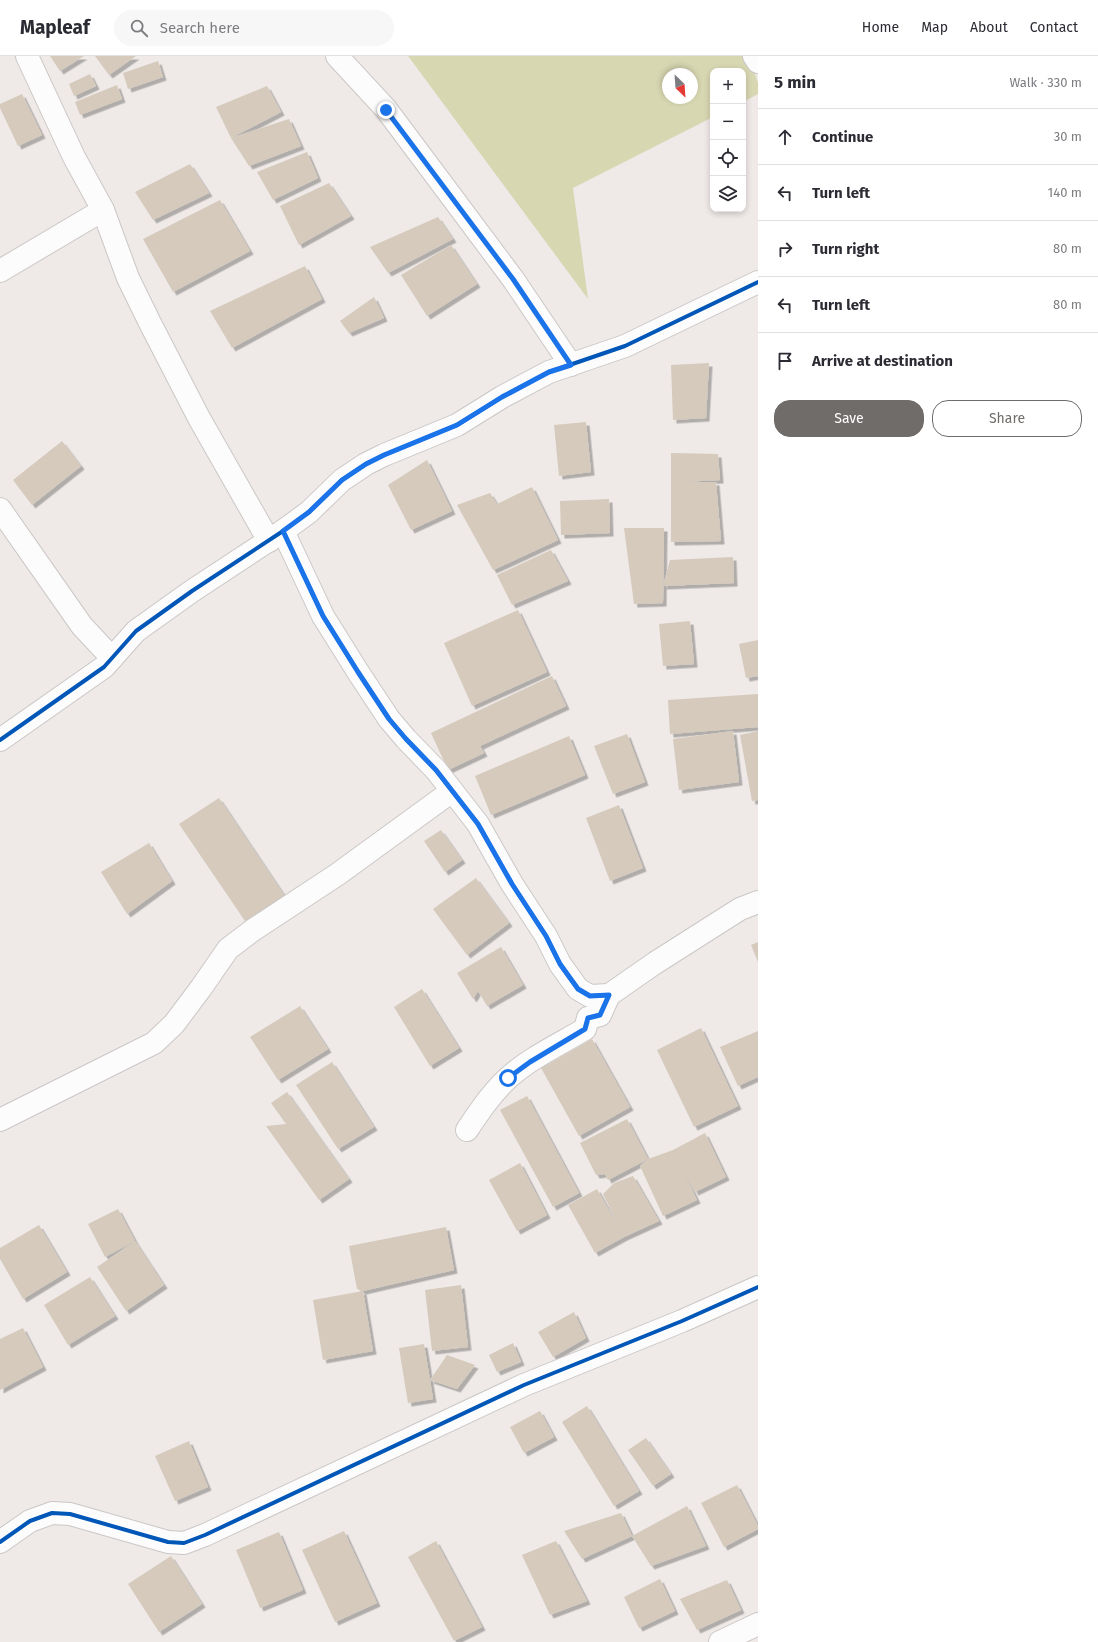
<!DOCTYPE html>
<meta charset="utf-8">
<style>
:root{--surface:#fff;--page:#f7f7f7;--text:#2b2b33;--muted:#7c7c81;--line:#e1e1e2;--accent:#706c6a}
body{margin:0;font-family:"Fira Sans",sans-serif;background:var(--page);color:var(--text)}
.controls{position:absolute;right:12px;top:12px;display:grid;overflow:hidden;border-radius:8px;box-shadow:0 2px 6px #0003}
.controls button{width:36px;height:36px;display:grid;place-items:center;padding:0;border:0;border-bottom:1px solid var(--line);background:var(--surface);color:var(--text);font:20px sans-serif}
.compass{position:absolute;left:662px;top:12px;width:36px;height:36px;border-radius:50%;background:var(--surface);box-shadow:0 2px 6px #0003;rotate:155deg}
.stop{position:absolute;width:12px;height:12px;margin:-9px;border:3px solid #1a73e8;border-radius:50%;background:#fff}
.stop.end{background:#1a73e8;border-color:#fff;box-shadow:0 1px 4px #0008}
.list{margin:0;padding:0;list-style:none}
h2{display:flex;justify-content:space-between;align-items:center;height:52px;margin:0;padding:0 16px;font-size:17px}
h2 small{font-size:13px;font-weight:400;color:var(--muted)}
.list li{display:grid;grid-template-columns:26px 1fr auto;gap:12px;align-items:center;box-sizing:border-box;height:56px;padding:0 16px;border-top:1px solid var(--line)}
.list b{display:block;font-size:15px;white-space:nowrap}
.list em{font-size:13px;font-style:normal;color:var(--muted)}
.actions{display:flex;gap:8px;padding:12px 16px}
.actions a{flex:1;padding:9px 0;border:1px solid var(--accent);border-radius:16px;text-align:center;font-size:14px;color:var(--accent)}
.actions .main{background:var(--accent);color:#fff}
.icon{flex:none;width:22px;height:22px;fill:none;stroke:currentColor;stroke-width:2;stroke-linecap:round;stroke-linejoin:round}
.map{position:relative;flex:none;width:758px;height:1586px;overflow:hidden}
header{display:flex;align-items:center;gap:24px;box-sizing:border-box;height:56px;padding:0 20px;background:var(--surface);border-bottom:1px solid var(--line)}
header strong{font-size:19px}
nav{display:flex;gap:22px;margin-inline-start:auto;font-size:14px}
.search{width:280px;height:36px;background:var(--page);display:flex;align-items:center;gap:10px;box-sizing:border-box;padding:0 14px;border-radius:22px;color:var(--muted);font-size:15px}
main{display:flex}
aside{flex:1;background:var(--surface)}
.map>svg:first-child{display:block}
.green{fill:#d7d7b2;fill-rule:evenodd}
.building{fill:#d5cabc;filter:url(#shadow)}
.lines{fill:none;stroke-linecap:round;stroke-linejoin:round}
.minor-casing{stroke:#cbc7c6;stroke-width:24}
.minor{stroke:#fdfcfc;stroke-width:22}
.cycleway-casing{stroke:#fff;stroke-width:6}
.cycleway{stroke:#0057b8;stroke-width:4}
.route{stroke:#1a73e8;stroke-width:5}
</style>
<header>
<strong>Mapleaf</strong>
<div class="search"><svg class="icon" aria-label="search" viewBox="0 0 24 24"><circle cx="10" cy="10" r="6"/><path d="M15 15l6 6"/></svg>Search here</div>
<nav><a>Home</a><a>Map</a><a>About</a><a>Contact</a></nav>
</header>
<main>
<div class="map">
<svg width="758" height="1586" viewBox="0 0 758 1586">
<defs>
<filter id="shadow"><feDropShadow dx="3.5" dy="3.5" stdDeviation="0" flood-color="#0004"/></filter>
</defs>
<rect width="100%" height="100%" fill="#efeae8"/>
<path class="green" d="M408 0H749L758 27V38L743 46V15H713V61L573 132 588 243ZM668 18H692V42H668Z"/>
<g class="building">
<path d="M50 0H84L60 15Z"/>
<path d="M95 0H136L109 19Z"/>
<path d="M158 5 163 21 128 33 123 17Z"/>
<path d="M90 18 96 30 74 40 69 28Z"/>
<path d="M117 29 122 43 80 59 75 46Z"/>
<path d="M267 30 281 56 231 82 216 51Z"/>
<path d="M22 38 42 79 18 90 0 52V48Z"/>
<path d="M289 63 301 90 249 110 231 82Z"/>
<path d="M307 96 318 122 273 144 257 116Z"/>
<path d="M190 108 209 137 153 164 135 136Z"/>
<path d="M329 127 351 160 299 189 280 150Z"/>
<path d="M220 144 250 195 173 236 143 183Z"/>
<path d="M438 161 453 183 388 217 370 191Z"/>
<path d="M451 189 477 228 427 260 401 219Z"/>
<path d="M305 210 322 243 232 292 210 255Z"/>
<path d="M374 241 384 262 349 277 340 265Z"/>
<path d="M709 307 706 362 673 364 671 309Z"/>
<path d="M586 366 591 416 559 420 554 369Z"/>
<path d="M62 385 81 410 32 449 13 424Z"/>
<path d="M671 397 718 398 720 424 681 426H716L721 485 671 486Z"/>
<path d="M427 404 452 455 411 474 388 429Z"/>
<path d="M532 431 558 484 493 514 457 449 490 437 497 448Z"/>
<path d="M609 443 610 477 561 479 560 445Z"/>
<path d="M624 472H664L663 547 634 548Z"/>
<path d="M551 494 568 525 512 549 497 519Z"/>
<path d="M733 501 734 527 663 530 670 504Z"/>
<path d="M518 554 547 616 472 650 444 587Z"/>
<path d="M690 565 694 608 663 610 659 568Z"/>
<path d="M758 584V620L746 622 739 588Z"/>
<path d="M552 620 566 650 480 690 484 697 448 714 431 677Z"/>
<path d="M758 638V671L670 678 668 644Z"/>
<path d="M733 675 739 726 679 734 673 683Z"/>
<path d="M758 675V744L752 745 740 679Z"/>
<path d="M627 678 645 726 613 738 594 690Z"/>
<path d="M569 680 585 719 491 759 475 720Z"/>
<path d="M219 742 284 839 245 865 179 768Z"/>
<path d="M619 749 643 812 610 825 586 762Z"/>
<path d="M441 774 462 804 445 816 424 785Z"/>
<path d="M149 787 172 825 127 858 101 816Z"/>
<path d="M476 822 509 867 467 899 433 853Z"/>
<path d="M758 886V906L751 889Z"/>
<path d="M501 891 523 929 487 950 478 935 473 943 457 917Z"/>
<path d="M422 933 459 992 430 1010 394 951Z"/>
<path d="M300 950 328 993 278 1024 250 981Z"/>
<path d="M701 972 738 1050 694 1071 657 994Z"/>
<path d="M758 975V1021L738 1030 720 991Z"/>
<path d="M592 983 630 1051 579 1080 541 1012Z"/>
<path d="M332 1006 374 1071 338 1093 296 1029Z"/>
<path d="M287 1036 349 1123 319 1144 266 1070 286 1068 271 1047Z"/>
<path d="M527 1040 579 1137 553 1151 500 1054Z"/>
<path d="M627 1063 648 1103 608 1124 605 1118 596 1119 580 1087Z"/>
<path d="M705 1077 726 1121 695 1136 680 1108 697 1144 663 1160 640 1110 648 1103 673 1094Z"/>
<path d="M520 1107 547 1159 517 1175 489 1124Z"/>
<path d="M633 1120 659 1165 624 1181 595 1197 568 1149 597 1133 620 1173 603 1138 614 1127Z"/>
<path d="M118 1153 135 1185 164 1229 126 1255 97 1211 135 1185 105 1201 88 1168Z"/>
<path d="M39 1169 67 1216 23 1243 0 1203V1192Z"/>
<path d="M446 1171 454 1214 363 1235 373 1295 323 1304 313 1244 363 1235 357 1233 349 1190Z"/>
<path d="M90 1221 115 1260 68 1289 44 1249Z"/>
<path d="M461 1229 468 1291 432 1295 425 1234Z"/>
<path d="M574 1256 586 1282 553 1301 538 1276Z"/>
<path d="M23 1272 43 1311 0 1334V1283Z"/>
<path d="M513 1287 521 1306 497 1316 489 1299Z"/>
<path d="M424 1288 430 1324 447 1299 475 1309 457 1333 430 1324 433 1343 408 1347 399 1292Z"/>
<path d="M587 1350 639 1435 614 1450 562 1366Z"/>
<path d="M540 1355 554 1381 524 1397 510 1371Z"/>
<path d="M646 1382 671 1418 653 1430 628 1394Z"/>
<path d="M189 1385 208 1431 175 1445 155 1400Z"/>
<path d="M737 1429 758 1470V1473L724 1491 701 1447Z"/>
<path d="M687 1450 706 1490 651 1510 632 1480 582 1503 564 1475 621 1457 632 1480Z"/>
<path d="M344 1475 377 1547 335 1566 302 1494Z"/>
<path d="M279 1476 303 1534 260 1552 236 1494Z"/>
<path d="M436 1485 482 1571 454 1585 408 1501Z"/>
<path d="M556 1485 587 1545 550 1559 522 1499Z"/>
<path d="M171 1500 202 1548 159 1576 128 1528Z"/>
<path d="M660 1523 675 1555 639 1572 624 1541Z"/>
<path d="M727 1524 741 1554 697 1574 680 1543Z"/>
</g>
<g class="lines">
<g class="minor-casing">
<g id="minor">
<path d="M27 0 74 101 103 154 128 222 150 267 199 362 269 485"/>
<path d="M337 0 386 53 466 160 513 223 571 309"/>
<path d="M754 0 758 6"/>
<path d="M0 215 103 154"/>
<path d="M0 453 82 570 112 602"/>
<path d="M283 475 323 560 358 616 389 663 406 683 436 714 478 768 512 828 546 880 560 908 578 933 590 940 609 939"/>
<path d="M0 684 104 611 136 575 192 535 283 475 309 456 342 424 366 408 384 399 457 369 502 341 549 316 625 290 758 226"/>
<path d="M0 1064 154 987 174 968 201 932 228 893 253 874 338 818 452 735"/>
<path d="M467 1074C479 1056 491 1038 507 1023 528 1003 560 988 585 973L588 962 600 959 609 939 655 907 740 853 758 846"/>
<path d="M0 1486 30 1465 52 1457 70 1458 168 1486 184 1487 205 1479 524 1329 682 1265 758 1231"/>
<path d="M720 1586 758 1568"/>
</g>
</g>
<use href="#minor" class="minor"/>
<g class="cycleway-casing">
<g id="cycleway">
<path d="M283 475 323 560 358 616 389 663 406 683 436 714 478 768 512 828 546 880 560 908 578 933 590 940 609 939"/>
<path d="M0 684 104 611 136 575 192 535 283 475 309 456 342 424 366 408 384 399 457 369 502 341 549 316 625 290 758 226"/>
<path d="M0 1486 30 1465 52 1457 70 1458 168 1486 184 1487 205 1479 524 1329 682 1265 758 1231"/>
</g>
</g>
<use href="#cycleway" class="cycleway"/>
</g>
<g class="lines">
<path class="route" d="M386 54 513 223 571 309 549 316 502 341 457 369 384 399 366 408 342 424 309 456 283 475 323 560 358 616 389 663 406 683 436 714 478 768 512 828 546 880 560 908 578 933 590 940 609 939 600 959 588 962 585 973 530 1006 508 1022"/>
</g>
</svg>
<div class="controls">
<button>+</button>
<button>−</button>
<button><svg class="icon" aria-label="locate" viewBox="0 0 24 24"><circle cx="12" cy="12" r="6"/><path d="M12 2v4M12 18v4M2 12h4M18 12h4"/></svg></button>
<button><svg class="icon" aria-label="layers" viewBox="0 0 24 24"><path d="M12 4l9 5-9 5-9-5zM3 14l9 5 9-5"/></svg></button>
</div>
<svg class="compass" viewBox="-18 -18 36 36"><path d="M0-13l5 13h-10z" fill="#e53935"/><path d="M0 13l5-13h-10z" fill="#7c7c81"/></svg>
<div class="stop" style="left:508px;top:1022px"></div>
<div class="stop end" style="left:386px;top:54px"></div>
</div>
<aside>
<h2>5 min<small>Walk · 330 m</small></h2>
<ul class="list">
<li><svg class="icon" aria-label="ahead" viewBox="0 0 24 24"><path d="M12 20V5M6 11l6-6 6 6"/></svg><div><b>Continue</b></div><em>30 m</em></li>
<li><svg class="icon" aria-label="left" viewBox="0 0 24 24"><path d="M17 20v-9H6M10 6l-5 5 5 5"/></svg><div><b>Turn left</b></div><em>140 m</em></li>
<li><svg class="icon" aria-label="right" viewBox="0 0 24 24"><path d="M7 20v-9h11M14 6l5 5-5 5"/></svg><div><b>Turn right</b></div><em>80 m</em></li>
<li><svg class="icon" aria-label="left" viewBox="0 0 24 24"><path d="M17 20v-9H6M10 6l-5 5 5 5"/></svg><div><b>Turn left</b></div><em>80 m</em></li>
<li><svg class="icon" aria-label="arrive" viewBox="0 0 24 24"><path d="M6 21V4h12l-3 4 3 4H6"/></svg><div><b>Arrive at destination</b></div></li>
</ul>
<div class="actions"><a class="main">Save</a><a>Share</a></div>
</aside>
</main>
